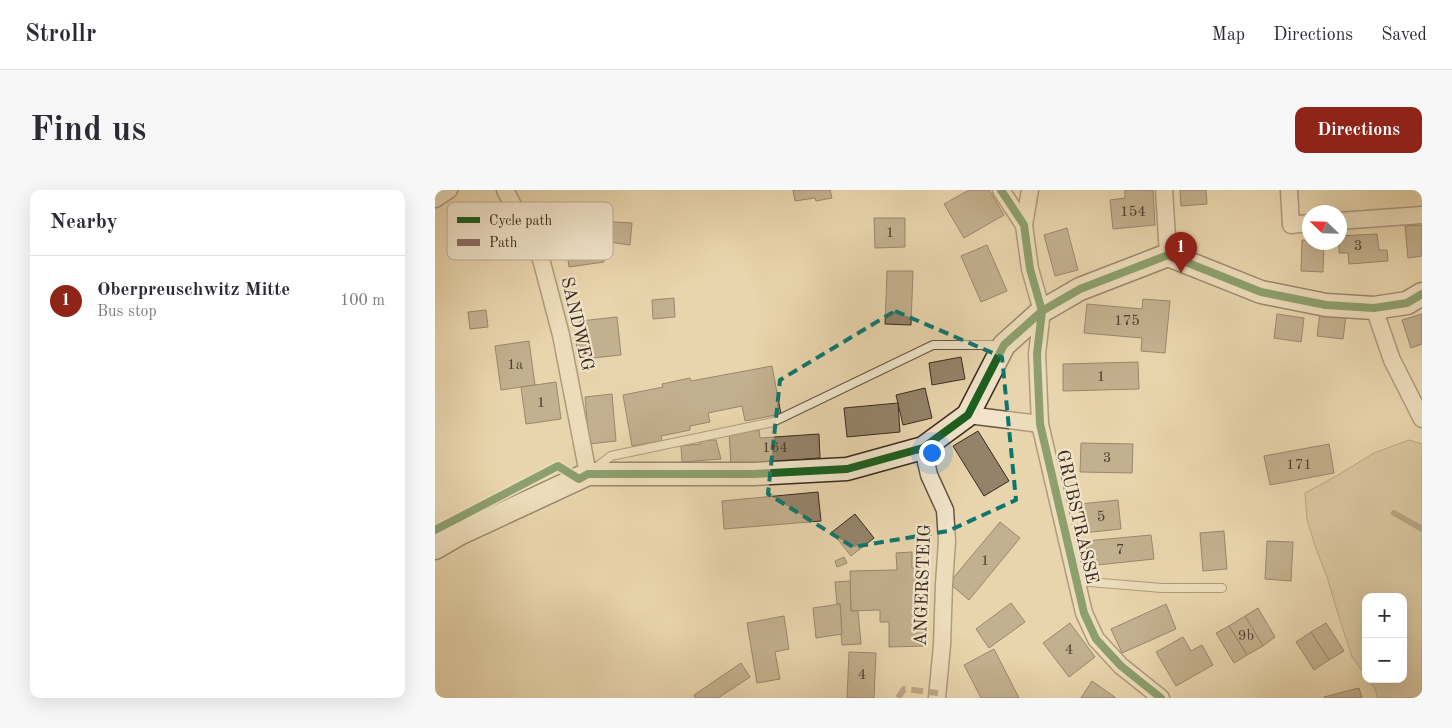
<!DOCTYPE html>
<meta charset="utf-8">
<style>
:root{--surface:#fff;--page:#f7f7f7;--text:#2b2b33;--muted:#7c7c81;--line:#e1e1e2;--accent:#8f2418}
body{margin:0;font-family:"Old Standard TT",serif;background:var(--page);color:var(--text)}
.controls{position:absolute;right:15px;bottom:15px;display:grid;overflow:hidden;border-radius:10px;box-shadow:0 5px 20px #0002}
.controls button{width:45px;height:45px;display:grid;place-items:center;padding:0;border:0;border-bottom:1px solid var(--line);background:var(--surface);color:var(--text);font:25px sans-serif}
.compass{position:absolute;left:867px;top:15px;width:45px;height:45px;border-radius:50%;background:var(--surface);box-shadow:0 5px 20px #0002;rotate:293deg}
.you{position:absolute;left:496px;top:262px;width:18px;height:18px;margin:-12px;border:4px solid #fff;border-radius:50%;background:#1a73e8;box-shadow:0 0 0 8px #1a73e833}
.badge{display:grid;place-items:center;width:32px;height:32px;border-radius:50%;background:var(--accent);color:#fff;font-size:16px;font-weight:700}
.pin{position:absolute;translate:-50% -41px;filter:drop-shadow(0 1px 2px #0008)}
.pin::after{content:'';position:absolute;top:26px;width:18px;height:15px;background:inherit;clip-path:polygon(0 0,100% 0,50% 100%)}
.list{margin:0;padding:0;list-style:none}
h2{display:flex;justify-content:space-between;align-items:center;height:65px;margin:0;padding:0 20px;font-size:21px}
h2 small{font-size:16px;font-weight:400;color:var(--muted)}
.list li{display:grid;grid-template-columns:32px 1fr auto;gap:15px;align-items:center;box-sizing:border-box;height:90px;padding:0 20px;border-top:1px solid var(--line)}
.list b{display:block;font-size:19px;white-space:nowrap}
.list p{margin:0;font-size:16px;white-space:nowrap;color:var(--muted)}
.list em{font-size:16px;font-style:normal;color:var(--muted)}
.map{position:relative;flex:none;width:987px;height:508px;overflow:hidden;border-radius:10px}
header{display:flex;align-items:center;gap:30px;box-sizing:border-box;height:70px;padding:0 25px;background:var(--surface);border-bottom:1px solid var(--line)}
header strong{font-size:24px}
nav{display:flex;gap:28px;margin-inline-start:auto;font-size:18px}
.intro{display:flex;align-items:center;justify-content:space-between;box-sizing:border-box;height:120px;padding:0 30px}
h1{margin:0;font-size:35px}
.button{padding:12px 22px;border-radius:10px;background:var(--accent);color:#fff;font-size:18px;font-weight:700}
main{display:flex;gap:30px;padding:0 30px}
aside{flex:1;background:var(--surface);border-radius:10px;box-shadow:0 5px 20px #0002}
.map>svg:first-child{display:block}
.green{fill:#cbb895;stroke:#82715a}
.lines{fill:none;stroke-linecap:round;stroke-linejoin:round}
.stream{stroke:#7f6e57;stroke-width:6}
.building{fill:#958369;stroke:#392a1f}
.lane-casing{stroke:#655542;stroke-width:10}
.street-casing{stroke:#655542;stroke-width:19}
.secondary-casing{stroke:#392a1f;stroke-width:25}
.lane{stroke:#f1e4ca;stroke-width:8}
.street{stroke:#f1e4ca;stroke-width:16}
.secondary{stroke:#f1e4ca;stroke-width:22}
.quiet{stroke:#8d6e63;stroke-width:6;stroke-dasharray:12 6;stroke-linecap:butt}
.cycleway-casing{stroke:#f1e4ca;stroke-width:11}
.cycleway{stroke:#1b5e20;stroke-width:8}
.marked{fill:none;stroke:#0f766e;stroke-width:4;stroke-dasharray:10 6;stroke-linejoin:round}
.labels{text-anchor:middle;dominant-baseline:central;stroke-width:4.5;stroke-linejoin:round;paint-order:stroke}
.number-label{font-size:15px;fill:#504032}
.street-label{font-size:18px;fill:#392a1f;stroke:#f1e4ca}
.key{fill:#f1e4ca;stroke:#baac97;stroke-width:1}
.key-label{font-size:14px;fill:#392a1f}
</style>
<header>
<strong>Strollr</strong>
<nav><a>Map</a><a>Directions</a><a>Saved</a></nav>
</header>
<div class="intro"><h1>Find us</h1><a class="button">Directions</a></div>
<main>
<aside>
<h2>Nearby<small></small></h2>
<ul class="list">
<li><span class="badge">1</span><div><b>Oberpreuschwitz Mitte</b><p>Bus stop</p></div><em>100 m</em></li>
</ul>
</aside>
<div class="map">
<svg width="987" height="508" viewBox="0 0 987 508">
<rect width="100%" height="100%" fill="#e9d5ad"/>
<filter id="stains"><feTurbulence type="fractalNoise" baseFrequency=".004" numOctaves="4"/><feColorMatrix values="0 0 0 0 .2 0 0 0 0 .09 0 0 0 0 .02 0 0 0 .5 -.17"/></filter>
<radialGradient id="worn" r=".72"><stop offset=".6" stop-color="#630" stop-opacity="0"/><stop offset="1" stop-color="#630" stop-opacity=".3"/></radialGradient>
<path class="green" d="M974 250 987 254V508H943L940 499 933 489H968V407H931V486L917 467 903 424 892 387 880 356 872 330 870 303 903 285 939 263Z"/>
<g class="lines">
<path class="stream" d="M959 323 987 339"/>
</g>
<g class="building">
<path d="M358 0H395L397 8 381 11 380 8 360 11Z"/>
<path d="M534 0H554L569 25 529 48 509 14Z"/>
<path d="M690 0H718L720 35 678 39 675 10 690 8Z"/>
<path d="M745 0H771L772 14 746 16Z"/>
<path d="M439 28H470V57L440 58Z"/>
<path d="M162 31 197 33 195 55 166 51 165 45H162Z"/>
<path d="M987 35V66L973 68 970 36Z"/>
<path d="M632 38 643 80 620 86 609 45Z"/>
<path d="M942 44 944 60H952L953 71 914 74 913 63H904V46Z"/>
<path d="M165 45 169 72 134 77 130 49Z"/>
<path d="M867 50H874V52H889L888 82 866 81Z"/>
<path d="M552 55 572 101 546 112 526 66Z"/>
<path d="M452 81H478L476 135 450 134Z"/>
<path d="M239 108 240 127 218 129 217 110Z"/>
<path d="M708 109 735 111 730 163 706 161 707 148 649 143 652 114 707 119Z"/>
<path d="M51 120 53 137 35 139 33 122Z"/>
<path d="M885 123 911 126 908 149 882 146Z"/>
<path d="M842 124 869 128 866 152 839 148Z"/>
<path d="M987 124V154L976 158 967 130Z"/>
<path d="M182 127 186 165 149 169 148 158 142 159 140 142H146L145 131Z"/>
<path d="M94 151 100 195 66 200 60 156Z"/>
<path d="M526 167 530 189 497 195 494 173Z"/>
<path d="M703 172 704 199 628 201V174Z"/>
<path d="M337 176 346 224 310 231 307 216 273 223 275 232 255 236V240L226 246 227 251 197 256 188 205 228 197 227 194 255 188 256 191Z"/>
<path d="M121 192 126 229 91 234 86 197Z"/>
<path d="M490 198 497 228 468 235 461 205Z"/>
<path d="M177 204 181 251 154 254 150 207Z"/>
<path d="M463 213 465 242 412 247 409 218Z"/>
<path d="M324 240 325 248 384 244 385 268 296 275 294 243Z"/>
<path d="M543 241 574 291 549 306 518 256Z"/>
<path d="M265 250H281L286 269 247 272 246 256 265 254Z"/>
<path d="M646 253 698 254 697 283 645 282Z"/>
<path d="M894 254 899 283 835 295 829 266Z"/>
<path d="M383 302 386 331 289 339 287 311Z"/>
<path d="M683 310 686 339 648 343 645 314Z"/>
<path d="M420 324 439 348 416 366 397 342Z"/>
<path d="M565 332 585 348 534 410 514 393Z"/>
<path d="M789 341 792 379 768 381 765 343Z"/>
<path d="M716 345 719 369 653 376 651 351Z"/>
<path d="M832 351 858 352 856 391 830 389Z"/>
<path d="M477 362V378H487L489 456 454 457V432H445V420L416 421 415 381 462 380 461 363Z"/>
<path d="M409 367 412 373 402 377 400 371Z"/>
<path d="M415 391 416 421H423L426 454 407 455 406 444H407L405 414H402L400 392Z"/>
<path d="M576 413 590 432 554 458 541 439Z"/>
<path d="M405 414 407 444 381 448 378 418Z"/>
<path d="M731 414 741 439 687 463 676 439Z"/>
<path d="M823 418 840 447 828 456 810 426Z"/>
<path d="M349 426 354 459 340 462 345 489 322 493 312 433Z"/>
<path d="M810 426 828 456 812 465 794 436Z"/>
<path d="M635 433 660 467 634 487 608 453Z"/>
<path d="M891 433 909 461 894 470 876 442Z"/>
<path d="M794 436 812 465 799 473 781 443Z"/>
<path d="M876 442 894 470 879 480 861 452Z"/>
<path d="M748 447 756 461 767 455 778 475 741 496 721 462Z"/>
<path d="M559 459 584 508H546L529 475Z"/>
<path d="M414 462 441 463 439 508H412Z"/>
<path d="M306 473 315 487 283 508H260L259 505Z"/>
<path d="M657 491 681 508H646Z"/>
<path d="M924 498 927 508H889V507Z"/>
</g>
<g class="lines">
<g class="lane-casing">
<g id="lane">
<path d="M159 279 176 266 338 232 498 155H567"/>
<path d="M642 391 727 398H787"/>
</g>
</g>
<g class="street-casing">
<g id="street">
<path d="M70 0 106 69 126 145 153 284"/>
<path d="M566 0 589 35 595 79 607 121 602 164 605 234 649 423 661 449 686 476 726 508"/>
<path d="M729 0 733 65"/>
<path d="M854 0 856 35 874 33"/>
<path d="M0 9 14 0"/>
<path d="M904 31 987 25"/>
<path d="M589 35 595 0"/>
<path d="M939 118 957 170 987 229"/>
<path d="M533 225 605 234"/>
<path d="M488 258 494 285 510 320 512 351 509 394 507 455 502 508"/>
</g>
</g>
<g class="secondary-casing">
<path id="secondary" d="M0 358 24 344 153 284H319L412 279 488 258 533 225 569 155 607 121 645 99 733 65 826 102 891 115 939 118 972 113 987 104"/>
</g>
<use href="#lane" class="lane"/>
<use href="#street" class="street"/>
<use href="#secondary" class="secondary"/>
<path class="quiet" d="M463 508 469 499 503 503"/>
<g class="cycleway-casing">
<g id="cycleway">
<path d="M566 0 589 35 595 79 607 121 602 164 605 234 649 423 661 449 686 476 726 508"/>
<path d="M0 340 123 276 144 289 153 284H319L412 279 488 258 533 225 569 155 607 121 645 99 733 65 826 102 891 115 939 118 972 113 987 104"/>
</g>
</g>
<use href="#cycleway" class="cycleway"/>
</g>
<path d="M0 0H987V508H0ZM460 121 567 167 581 310 513 341 418 357 333 304 345 190Z" fill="#e9d5ad" fill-opacity=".55" fill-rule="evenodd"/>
<path class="marked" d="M460 121 567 167 581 310 513 341 418 357 333 304 345 190Z"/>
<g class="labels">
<g class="number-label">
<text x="698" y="22">154</text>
<text x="455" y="43">1</text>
<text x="923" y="56">3</text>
<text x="692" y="131">175</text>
<text x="80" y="175">1a</text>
<text x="666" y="187">1</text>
<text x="106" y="213">1</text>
<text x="340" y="258">164</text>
<text x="672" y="268">3</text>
<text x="864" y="275">171</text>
<text x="666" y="327">5</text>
<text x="685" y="360">7</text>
<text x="550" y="371">1</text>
<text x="811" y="446">9b</text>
<text x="634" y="460">4</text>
<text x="427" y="485">4</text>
</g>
<g class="street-label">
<text transform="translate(142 134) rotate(77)">SANDWEG</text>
<text transform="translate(642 327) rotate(77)">GRUBSTRASSE</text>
<text transform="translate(488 395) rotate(-88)">ANGERSTEIG</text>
</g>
</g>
<rect x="12" y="12" width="166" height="58" rx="8" class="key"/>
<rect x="22" y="27" width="23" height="6" fill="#1b5e20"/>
<rect x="22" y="49" width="23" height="7" fill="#8d6e63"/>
<g class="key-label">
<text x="54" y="35">Cycle path</text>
<text x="54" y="57">Path</text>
</g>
<rect width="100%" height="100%" filter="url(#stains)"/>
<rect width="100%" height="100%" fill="url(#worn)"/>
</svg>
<div class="controls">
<button>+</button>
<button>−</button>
</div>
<svg class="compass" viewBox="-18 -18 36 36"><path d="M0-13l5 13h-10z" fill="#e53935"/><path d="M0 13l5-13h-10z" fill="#7c7c81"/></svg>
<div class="you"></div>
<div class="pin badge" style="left:746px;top:83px">1</div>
</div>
</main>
